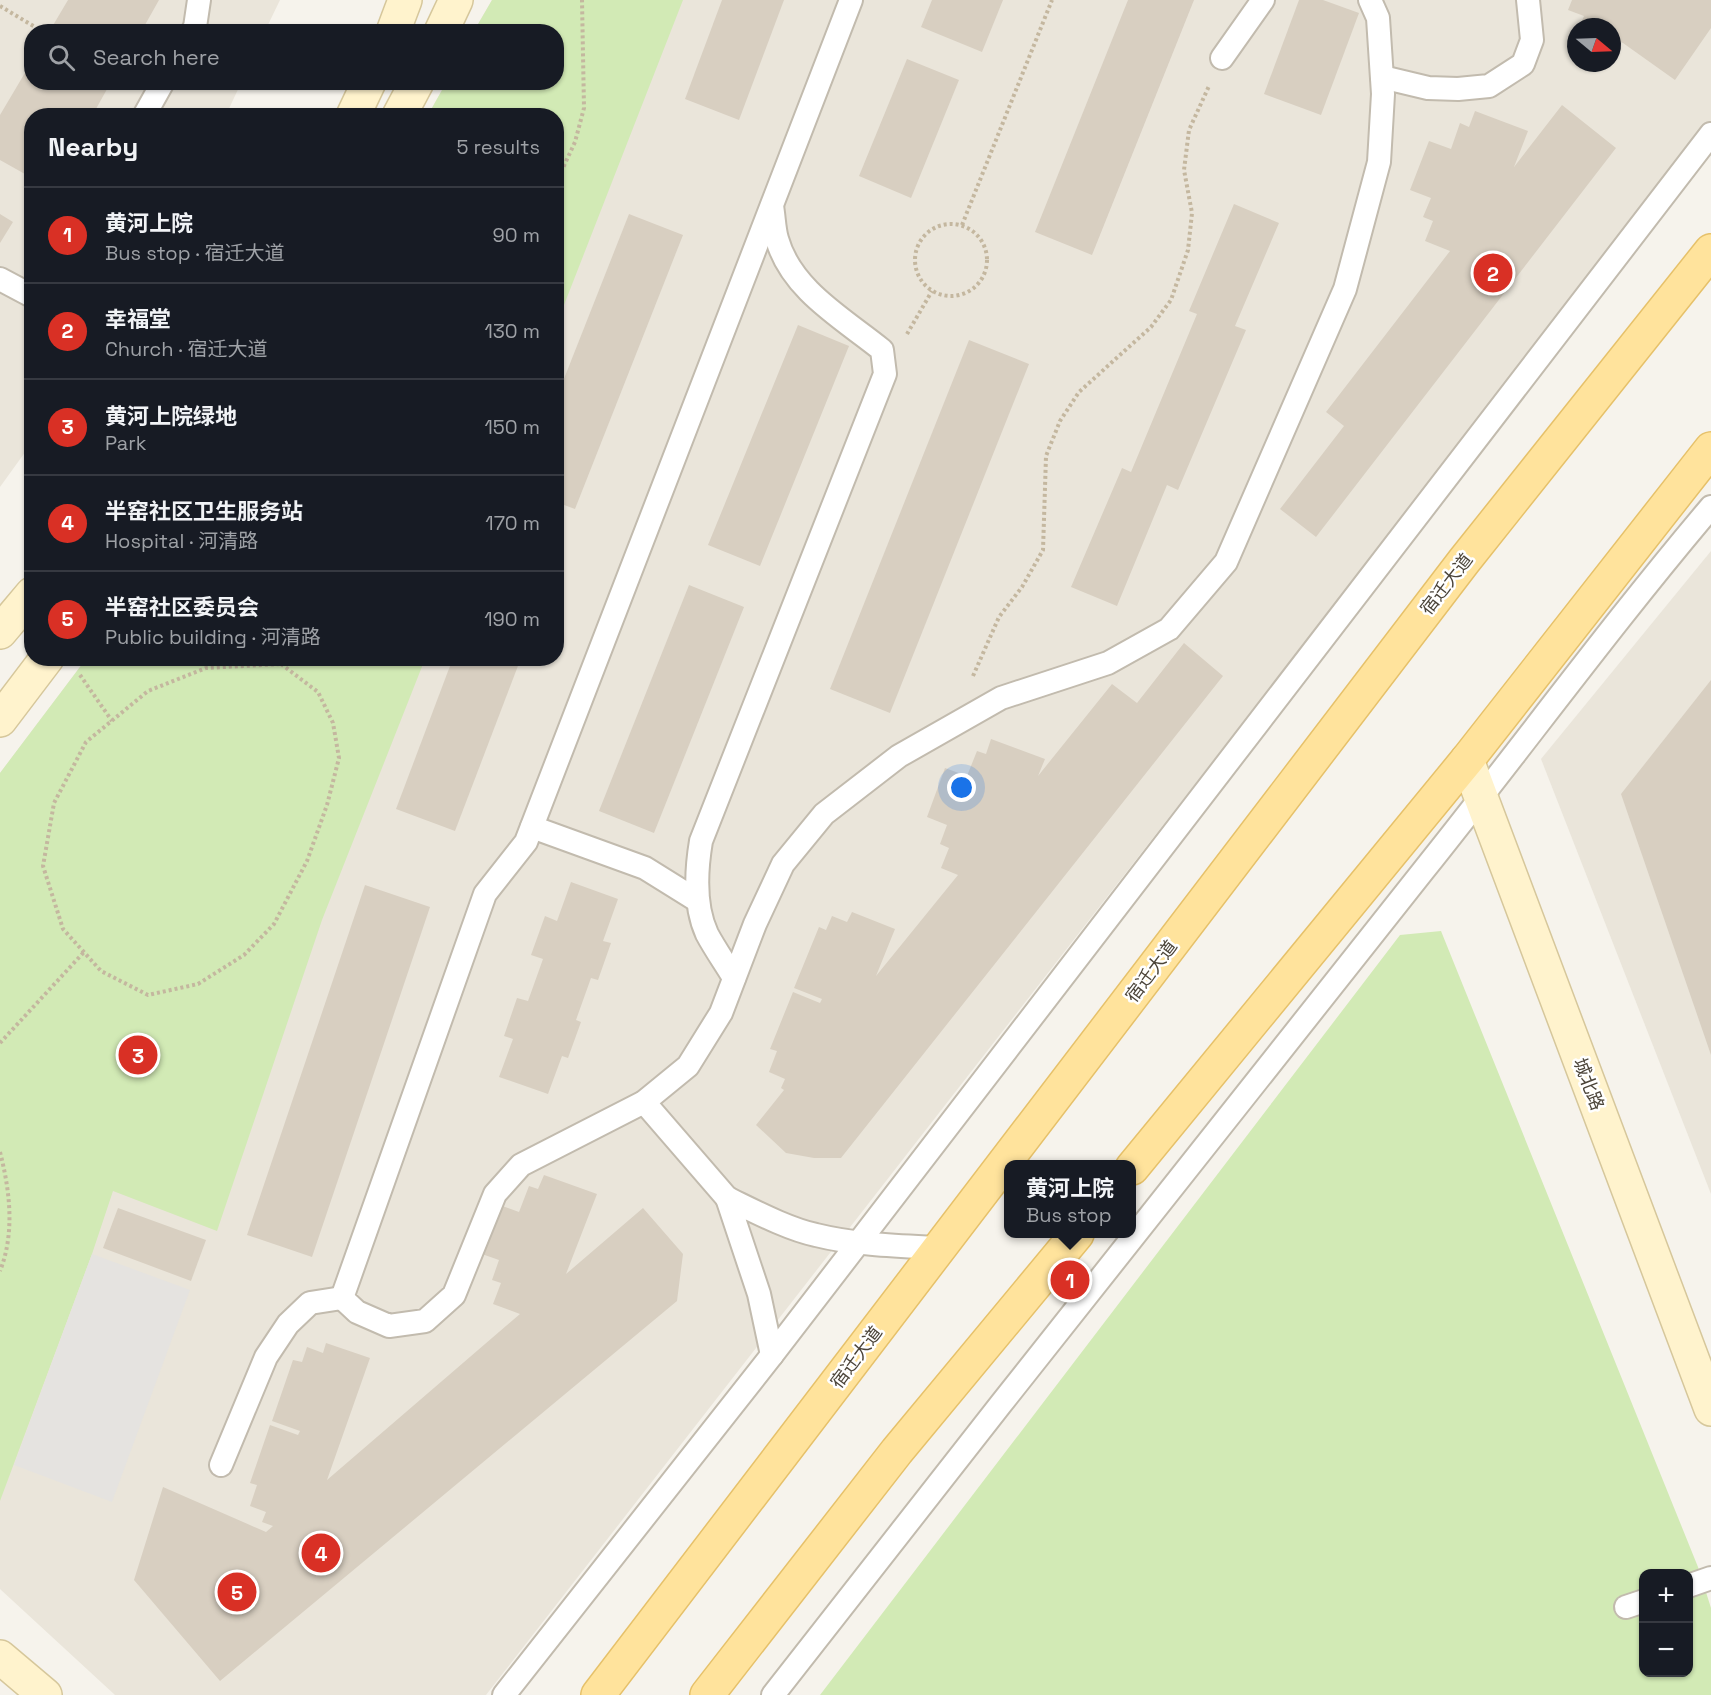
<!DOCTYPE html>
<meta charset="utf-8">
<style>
:root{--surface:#171b24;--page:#242831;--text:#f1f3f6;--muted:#9ea1a6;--line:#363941;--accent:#d93025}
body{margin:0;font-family:"Space Grotesk","Noto Sans SC",sans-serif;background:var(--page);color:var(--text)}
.controls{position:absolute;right:18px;bottom:18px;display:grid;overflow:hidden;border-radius:12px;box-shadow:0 2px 4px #0004}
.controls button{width:54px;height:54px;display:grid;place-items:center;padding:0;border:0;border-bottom:2px solid var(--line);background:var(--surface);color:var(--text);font:30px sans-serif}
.compass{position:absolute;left:1567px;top:18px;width:54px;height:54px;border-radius:50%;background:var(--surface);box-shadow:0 2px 4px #0004;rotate:109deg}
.you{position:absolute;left:962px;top:788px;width:21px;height:21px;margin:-15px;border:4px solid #fff;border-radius:50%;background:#1a73e8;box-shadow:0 0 0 9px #1a73e833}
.badge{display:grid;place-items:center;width:39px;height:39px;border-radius:50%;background:var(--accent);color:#fff;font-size:20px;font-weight:700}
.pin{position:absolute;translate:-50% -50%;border:3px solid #fff;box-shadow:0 2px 6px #0006}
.popup{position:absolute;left:1004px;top:1160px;width:132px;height:78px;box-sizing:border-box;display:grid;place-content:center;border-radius:12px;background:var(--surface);filter:drop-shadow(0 2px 4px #0005);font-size:20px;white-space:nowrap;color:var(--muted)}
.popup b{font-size:22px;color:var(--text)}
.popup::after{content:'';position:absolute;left:50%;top:100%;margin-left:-12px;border:12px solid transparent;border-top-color:var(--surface)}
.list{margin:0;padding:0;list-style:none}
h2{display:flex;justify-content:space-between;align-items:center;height:78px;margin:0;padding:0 24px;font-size:26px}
h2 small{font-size:20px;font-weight:400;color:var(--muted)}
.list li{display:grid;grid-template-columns:39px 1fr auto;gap:18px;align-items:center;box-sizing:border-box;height:96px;padding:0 24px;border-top:2px solid var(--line)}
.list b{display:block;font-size:22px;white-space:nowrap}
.list p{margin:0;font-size:20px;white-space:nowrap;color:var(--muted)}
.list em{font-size:20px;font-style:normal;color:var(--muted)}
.icon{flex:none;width:33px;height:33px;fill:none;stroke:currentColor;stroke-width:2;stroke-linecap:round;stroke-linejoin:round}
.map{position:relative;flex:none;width:1711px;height:1695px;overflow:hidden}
.search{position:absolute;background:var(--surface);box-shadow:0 2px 4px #0004;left:24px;top:24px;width:540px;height:66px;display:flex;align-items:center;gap:15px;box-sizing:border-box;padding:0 21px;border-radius:24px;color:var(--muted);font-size:22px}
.panel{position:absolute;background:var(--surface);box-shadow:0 2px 4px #0004;left:24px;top:108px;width:540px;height:558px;border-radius:24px}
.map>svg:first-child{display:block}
.residential{fill:#eae5da;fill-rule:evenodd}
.green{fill:#d2eab5;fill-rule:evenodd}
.parking{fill:#e5e3e0}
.building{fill:#d8cfc1}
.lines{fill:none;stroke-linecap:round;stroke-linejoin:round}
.lane-casing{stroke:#c2bbae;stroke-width:26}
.secondary-casing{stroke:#d6c79b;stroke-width:36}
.primary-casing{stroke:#e6c16a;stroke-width:36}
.path{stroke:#c4b79f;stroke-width:4;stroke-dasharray:3 3;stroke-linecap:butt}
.lane{stroke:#fff;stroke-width:22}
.secondary{stroke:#fff3cd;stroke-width:33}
.primary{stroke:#ffe39c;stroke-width:33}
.labels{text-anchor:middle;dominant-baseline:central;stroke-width:5;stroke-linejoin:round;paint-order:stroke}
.street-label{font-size:18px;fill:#4b4439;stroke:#fff}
</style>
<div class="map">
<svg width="1711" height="1695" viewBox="0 0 1711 1695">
<rect width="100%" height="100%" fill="#f6f3ec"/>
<g class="residential">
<path d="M0 0H280L265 31 32 32V82L241 83 226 115 32 116 31 444 0 487Z"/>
<path d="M492 0H1711V121L486 1695H115L0 1589V773L86 659 556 658V116L428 115 446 83 556 82V32L474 31ZM1576 27H1612V63H1576Z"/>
<path d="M1711 551V1194L1541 759Z"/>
</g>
<g class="green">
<path d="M492 0H683L557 323 556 116 428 115 446 83 556 82V32L474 31Z"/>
<path d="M86 659H425L322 920 217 1231 113 1191 92 1254 0 1501V773Z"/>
<path d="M1441 931 1698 1567 1711 1608V1695H820L1400 935ZM1644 1574H1688V1672H1644Z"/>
</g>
<path class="parking" d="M92 1254 190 1290 112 1502 14 1465Z"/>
<g class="building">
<path d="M68 0H159L141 32H49Z"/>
<path d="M722 0H784L739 120 685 99Z"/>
<path d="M932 0H1003L982 52 921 27Z"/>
<path d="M1128 0H1194L1092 255 1035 232Z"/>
<path d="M1299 0H1323L1359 13 1321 115 1264 94Z"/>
<path d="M1572 0H1711V28L1675 80 1623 43 1612 39V27L1580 26 1584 16 1568 10Z"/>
<path d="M907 59 959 80 911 198 859 176Z"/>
<path d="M32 61V82H111L92 116H32V178L0 160V115Z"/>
<path d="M1562 105 1616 148 1316 537 1280 509 1344 426 1326 412 1450 251 1425 241 1433 221 1423 217 1431 198 1410 190 1429 141 1451 149 1460 123 1469 127 1475 111 1528 131 1514 167Z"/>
<path d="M1234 204 1279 223 1235 326 1246 330 1178 490 1167 485 1117 606 1071 587 1122 468 1131 472 1197 314 1189 311Z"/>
<path d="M0 214 13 222 0 243Z"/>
<path d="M629 214 683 235 575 509 556 502V399Z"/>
<path d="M798 325 849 346 760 566 708 545Z"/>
<path d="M969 340 1029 364 890 713 830 689Z"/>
<path d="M689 585 744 607 654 833 599 811Z"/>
<path d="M1184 643 1223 676 841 1158H814L786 1153 756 1125 784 1090 781 1088 785 1079 769 1072 777 1051 770 1049 793 992 820 1003 822 999 794 988 819 927 826 930 832 916 847 922 852 912 895 929 876 976 958 875 941 868 949 848 940 844 947 825 927 817 945 768 967 776 977 751 986 754 991 739 1045 759 1038 776 1112 684 1137 703Z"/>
<path d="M453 658H521L455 831 396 809Z"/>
<path d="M1711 680V1055L1621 794Z"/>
<path d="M571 882 618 899 603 941 611 943 598 980 591 978 576 1020 581 1022 568 1058 562 1056 548 1094 499 1077 513 1039 504 1036 517 998 528 1001 543 959 531 955 545 916 557 921Z"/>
<path d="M365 885 430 907 312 1257 247 1235Z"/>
<path d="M544 1175 597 1194 566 1274 643 1208 683 1254 677 1301 220 1681 134 1580 163 1487 266 1532 273 1526 262 1522 266 1512 250 1506 257 1485 250 1483 270 1425 298 1435 300 1431 272 1421 293 1360 302 1362 307 1347 323 1353 326 1343 370 1358 327 1480 520 1314 493 1304 501 1283 492 1280 499 1260 479 1253 497 1204 519 1212 529 1186 538 1189Z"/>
<path d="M118 1208 206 1240 191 1281 103 1248Z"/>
</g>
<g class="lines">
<g class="lane-casing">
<g id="lane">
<path d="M851 0 526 842 485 894 342 1298 357 1312 389 1326 425 1321 454 1295 495 1194 521 1165 644 1102 688 1066 721 1013 755 924 783 864 824 814 899 756 1001 698 1108 663 1169 629 1226 562 1345 289 1379 162 1383 94 1378 18 1370 0"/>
<path d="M192 32 195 27 199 0"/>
<path d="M1222 58 1263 0"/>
<path d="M1382 77 1428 88 1458 89 1489 86 1523 64 1532 40 1528 0"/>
<path d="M144 116 163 82"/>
<path d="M0 279 32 296"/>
<path d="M532 827 645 868 698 901"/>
<path d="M734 978C725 963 715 949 707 934 694 906 696 871 701 841L885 374 882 350C844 319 791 290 777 239 774 229 774 217 772 206"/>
<path d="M644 1102 727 1198"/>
<path d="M772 1355 759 1294 727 1198C754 1211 788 1229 816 1235 856 1245 899 1246 940 1248"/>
<path d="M221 1465 266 1357 288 1324 310 1303 342 1298"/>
<path d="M1688 1586 1711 1578"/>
<path d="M1626 1607 1644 1601"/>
<path d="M504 1695 772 1355 1711 134"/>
<path d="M773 1695C988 1419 1205 1145 1423 871 1520 750 1611 625 1711 507"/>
</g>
</g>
<g class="secondary-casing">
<g id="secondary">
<path d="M393 32 405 0"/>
<path d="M441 32 456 0"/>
<path d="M353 116 369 82"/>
<path d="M399 116 417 82"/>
<path d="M0 632 32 594"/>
<path d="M0 720 47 658"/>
<path d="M1467 760 1711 1409"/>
<path d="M0 1657 45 1695"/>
</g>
</g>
<g class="primary-casing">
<g id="primary">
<path d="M1132 1168 1467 760 1711 449"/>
<path d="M598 1695 1464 561 1711 251"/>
<path d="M707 1695 897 1451 1077 1234"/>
</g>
</g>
<g class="path">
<path d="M0 6 40 30"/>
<path d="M556 183 575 142 584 108 582 0"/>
<circle cx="951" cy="260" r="36"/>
<path d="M962 225 1052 0"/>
<path d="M907 334 932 291"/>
<path d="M281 664 318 692 333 723 339 758 327 805 307 861 274 924 244 955 198 984 148 995 101 971 63 929 43 866 54 803 86 742 148 691 206 668Z"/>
<path d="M80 675 112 721"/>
<path d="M973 676 999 617 1022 587 1043 550 1046 456 1060 421 1079 392 1151 327 1171 300 1188 250 1192 213 1184 170 1189 130 1209 86"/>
<path d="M0 1043 84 952"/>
<path d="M0 1152C10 1191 15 1233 0 1271"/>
</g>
<use href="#lane" class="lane"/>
<use href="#secondary" class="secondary"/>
<use href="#primary" class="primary"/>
</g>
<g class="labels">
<g class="street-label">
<text transform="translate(1446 584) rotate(-52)">宿迁大道</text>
<text transform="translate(1151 971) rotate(-53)">宿迁大道</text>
<text transform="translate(1589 1084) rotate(69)">城北路</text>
<text transform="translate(856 1357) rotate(-53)">宿迁大道</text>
</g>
</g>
</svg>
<div class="controls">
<button>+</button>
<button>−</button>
</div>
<svg class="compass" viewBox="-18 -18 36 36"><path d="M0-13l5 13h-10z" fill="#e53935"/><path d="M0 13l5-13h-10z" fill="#9ea1a6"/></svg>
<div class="you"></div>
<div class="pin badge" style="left:1070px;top:1280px">1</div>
<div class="popup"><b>黄河上院</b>Bus stop</div>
<div class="pin badge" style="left:1493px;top:273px">2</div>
<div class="pin badge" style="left:138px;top:1055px">3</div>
<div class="pin badge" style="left:321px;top:1553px">4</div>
<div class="pin badge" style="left:237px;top:1592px">5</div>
<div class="search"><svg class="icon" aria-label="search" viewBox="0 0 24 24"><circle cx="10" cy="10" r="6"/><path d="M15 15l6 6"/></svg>Search here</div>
<section class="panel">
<h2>Nearby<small>5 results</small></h2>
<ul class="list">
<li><span class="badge">1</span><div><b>黄河上院</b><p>Bus stop · 宿迁大道</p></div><em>90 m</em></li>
<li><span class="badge">2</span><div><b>幸福堂</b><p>Church · 宿迁大道</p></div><em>130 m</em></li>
<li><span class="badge">3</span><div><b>黄河上院绿地</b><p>Park</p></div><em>150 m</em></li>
<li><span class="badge">4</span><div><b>半窑社区卫生服务站</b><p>Hospital · 河清路</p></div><em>170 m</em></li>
<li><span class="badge">5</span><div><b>半窑社区委员会</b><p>Public building · 河清路</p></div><em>190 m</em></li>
</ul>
</section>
</div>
